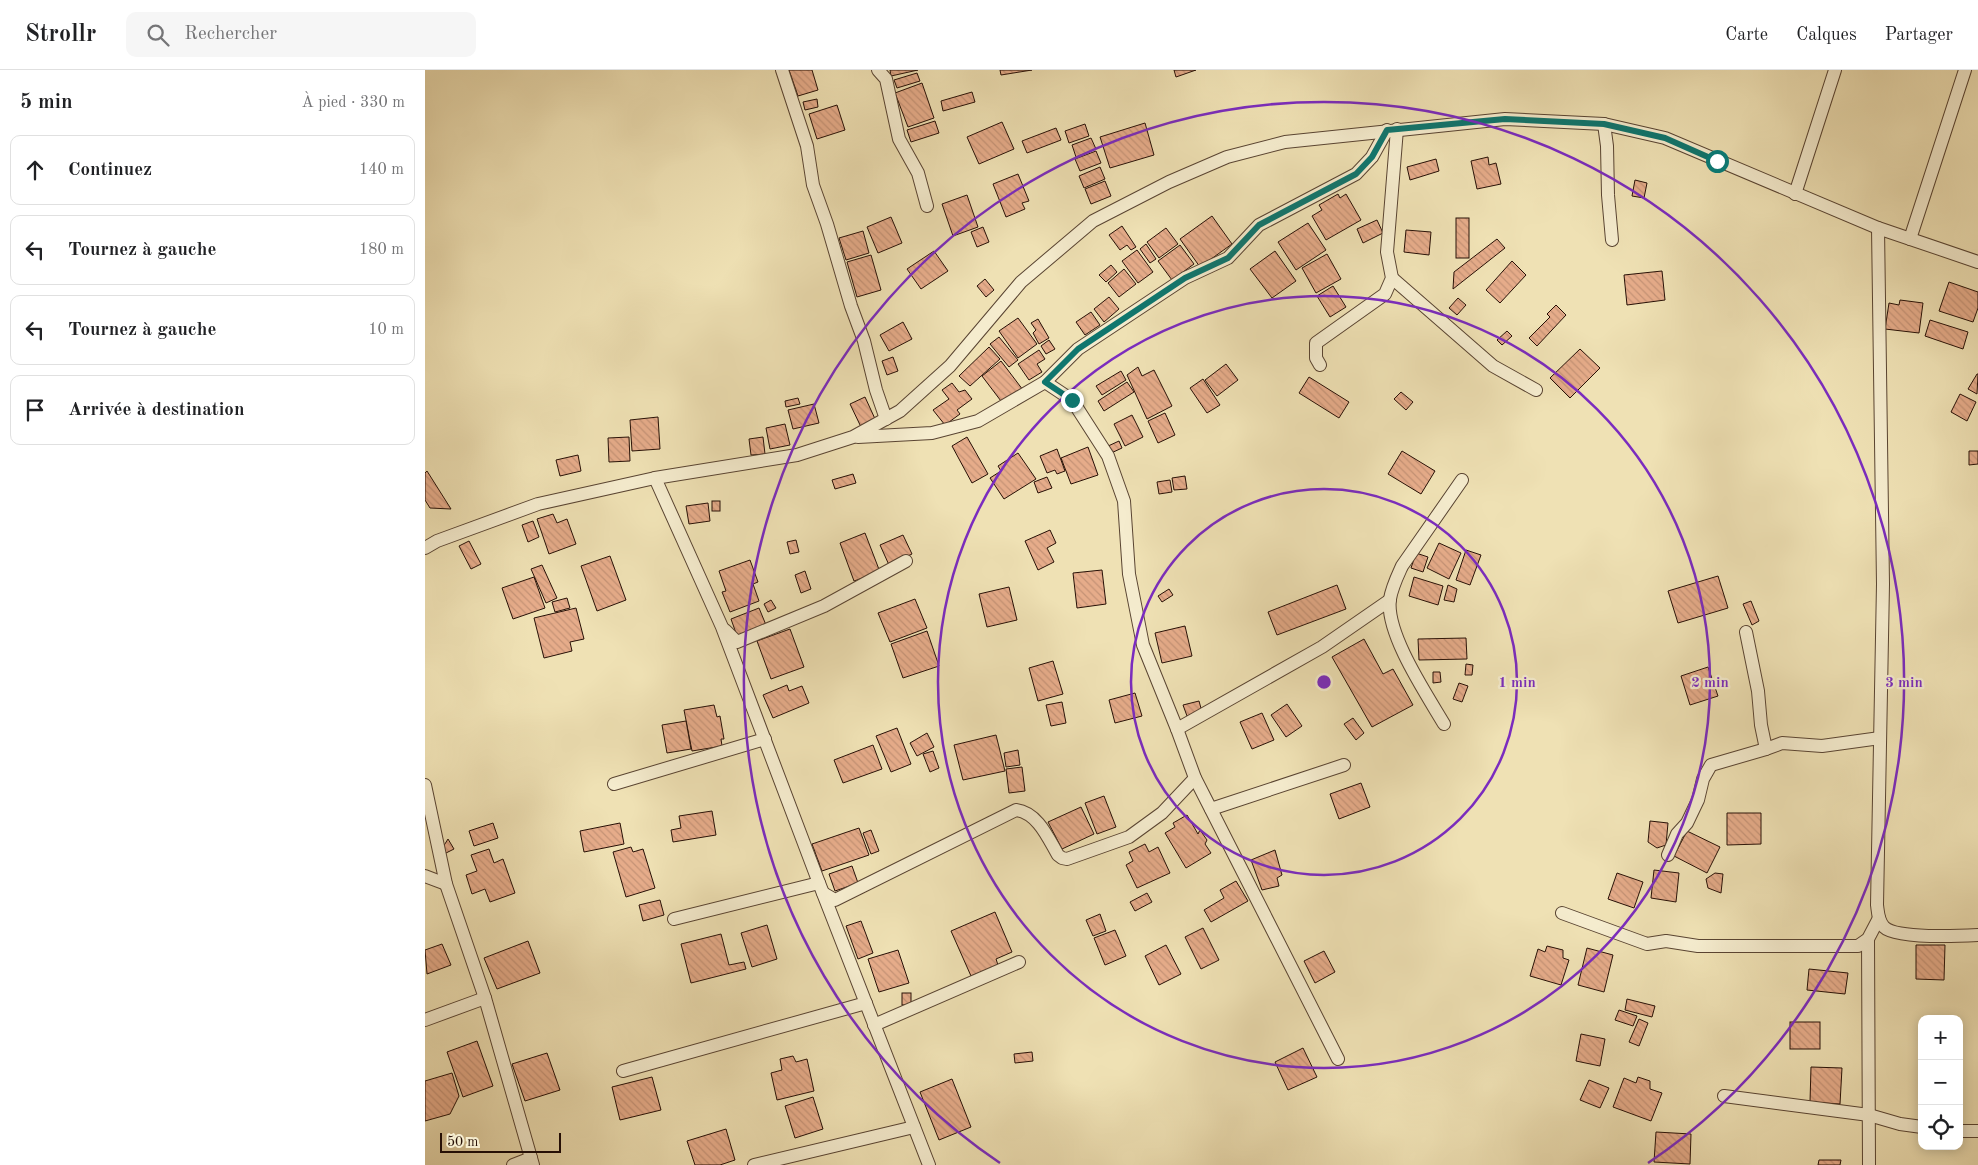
<!DOCTYPE html>
<html lang="fr">
<meta charset="utf-8">
<style>
:root{--surface:#fff;--page:#f6f6f6;--text:#202124;--muted:#757577;--line:#e0e0e0}
body{margin:0;font-family:"Old Standard TT",serif;background:var(--page);color:var(--text)}
.controls{position:absolute;right:15px;bottom:15px;display:grid;overflow:hidden;border-radius:10px;box-shadow:0 2px 12px #0003}
.controls button{width:45px;height:45px;display:grid;place-items:center;padding:0;border:0;border-bottom:1px solid var(--line);background:var(--surface);color:var(--text);font:25px sans-serif}
.scale{position:absolute;left:15px;bottom:12px;width:121px;box-sizing:border-box;padding-left:5px;border:2px solid #271006;border-top:0;font-size:14px;line-height:18px;white-space:nowrap;color:#271006;-webkit-text-stroke:4px #f5ecce;paint-order:stroke}
.stop{position:absolute;width:15px;height:15px;margin:-11px;border:4px solid #0f766e;border-radius:50%;background:#fff}
.stop.end{background:#0f766e;border-color:#fff;box-shadow:0 1px 5px #0008}
.list{margin:0;padding:0;list-style:none}
h2{display:flex;justify-content:space-between;align-items:center;height:65px;margin:0;padding:0 20px;font-size:21px}
h2 small{font-size:16px;font-weight:400;color:var(--muted)}
.list li{display:grid;grid-template-columns:32px 1fr auto;gap:15px;align-items:center;box-sizing:border-box;height:70px;margin:0 10px 10px;padding:0 10px;border:1px solid var(--line);border-radius:10px}
.list b{display:block;font-size:19px;white-space:nowrap}
.list em{font-size:16px;font-style:normal;color:var(--muted)}
.icon{flex:none;width:28px;height:28px;fill:none;stroke:currentColor;stroke-width:2;stroke-linecap:round;stroke-linejoin:round}
.map{position:relative;flex:none;width:1553px;height:1095px;overflow:hidden}
header{display:flex;align-items:center;gap:30px;box-sizing:border-box;height:70px;padding:0 25px;background:var(--surface);border-bottom:1px solid var(--line)}
header strong{font-size:24px}
nav{display:flex;gap:28px;margin-inline-start:auto;font-size:18px}
.search{width:350px;height:45px;background:var(--page);display:flex;align-items:center;gap:12px;box-sizing:border-box;padding:0 18px;border-radius:10px;color:var(--muted);font-size:19px}
main{display:flex}
aside{flex:1;background:var(--surface)}
.map>svg:first-child{display:block}
.building{fill:url(#building-back-hatch);stroke:#271006}
.lines{fill:none;stroke-linecap:round;stroke-linejoin:round}
.street-casing{stroke:#594432;stroke-width:14}
.street{stroke:#f5ecce;stroke-width:12}
.route{stroke:#0f766e;stroke-width:6}
.ring{fill:none;stroke:#7b2cbf;stroke-width:2.5}
.centre{fill:#7b2cbf;stroke:#f5ecce;stroke-width:2.5}
.ring-label{font-size:15px;text-anchor:middle;font-weight:bold;fill:#7b2cbf;stroke:#f5ecce;stroke-width:4.5;stroke-linejoin:round;paint-order:stroke}
</style>
<header>
<strong>Strollr</strong>
<div class="search"><svg class="icon" aria-label="search" viewBox="0 0 24 24"><circle cx="10" cy="10" r="6"/><path d="M15 15l6 6"/></svg>Rechercher</div>
<nav><a>Carte</a><a>Calques</a><a>Partager</a></nav>
</header>
<main>
<aside>
<h2>5 min<small>À pied · 330 m</small></h2>
<ul class="list">
<li><svg class="icon" aria-label="ahead" viewBox="0 0 24 24"><path d="M12 20V5M6 11l6-6 6 6"/></svg><div><b>Continuez</b></div><em>140 m</em></li>
<li><svg class="icon" aria-label="left" viewBox="0 0 24 24"><path d="M17 20v-9H6M10 6l-5 5 5 5"/></svg><div><b>Tournez à gauche</b></div><em>180 m</em></li>
<li><svg class="icon" aria-label="left" viewBox="0 0 24 24"><path d="M17 20v-9H6M10 6l-5 5 5 5"/></svg><div><b>Tournez à gauche</b></div><em>10 m</em></li>
<li><svg class="icon" aria-label="arrive" viewBox="0 0 24 24"><path d="M6 21V4h12l-3 4 3 4H6"/></svg><div><b>Arrivée à destination</b></div></li>
</ul>
</aside>
<div class="map">
<svg width="1553" height="1095" viewBox="0 0 1553 1095">
<defs>
<pattern id="building-back-hatch" width="6" height="6" patternUnits="userSpaceOnUse" patternTransform="scale(1.25)"><rect width="6" height="6" fill="#e6ac8a"/><path d="M-1 5l2 2M0 0l6 6M5-1l2 2" fill="none" stroke="#c59376"/></pattern>
</defs>
<rect width="100%" height="100%" fill="#efe1b4"/>
<filter id="stains"><feTurbulence type="fractalNoise" baseFrequency=".004" numOctaves="4"/><feColorMatrix values="0 0 0 0 .2 0 0 0 0 .09 0 0 0 0 .02 0 0 0 .5 -.17"/></filter>
<radialGradient id="worn" r=".72"><stop offset=".6" stop-color="#630" stop-opacity="0"/><stop offset="1" stop-color="#630" stop-opacity=".3"/></radialGradient>
<g class="building">
<path d="M364 0H387L393 20 373 26Z"/>
<path d="M465 0H493L466 6Z"/>
<path d="M575 0H607L576 5Z"/>
<path d="M749 0H771L751 7Z"/>
<path d="M492 3 495 11 472 18 469 10Z"/>
<path d="M497 13 509 48 483 57 470 23Z"/>
<path d="M547 22 550 32 518 41 516 31Z"/>
<path d="M392 29 393 37 380 40 378 32Z"/>
<path d="M412 35 420 60 392 69 384 44Z"/>
<path d="M510 51 514 63 486 72 482 60Z"/>
<path d="M577 52 589 79 554 94 542 67Z"/>
<path d="M720 53 729 85 685 98 675 67Z"/>
<path d="M660 54 664 66 644 73 640 61Z"/>
<path d="M631 58 636 70 602 83 597 71Z"/>
<path d="M666 68 671 79 651 87 647 75Z"/>
<path d="M671 81 676 93 655 101 650 89Z"/>
<path d="M1063 87 1064 95 1071 93 1076 114 1052 119 1046 91Z"/>
<path d="M1011 89 1014 101 985 110 982 97Z"/>
<path d="M675 97 680 109 659 118 654 106Z"/>
<path d="M593 104 604 131 597 133 600 139 581 147 568 114Z"/>
<path d="M1210 110 1222 113 1219 128 1207 126Z"/>
<path d="M680 111 686 126 666 134 660 119Z"/>
<path d="M913 124 915 128 921 124 936 150 901 170 887 146 897 140 894 135Z"/>
<path d="M542 125 553 157 528 166 517 134Z"/>
<path d="M787 146 807 174 775 197 755 169Z"/>
<path d="M466 147 477 173 453 183 442 157Z"/>
<rect x="1031" y="148" width="13" height="40"/>
<path d="M952 150 958 163 938 173 932 159Z"/>
<path d="M883 153 901 180 871 200 853 172Z"/>
<path d="M697 156 711 177 706 180 702 175 695 180 684 165Z"/>
<path d="M558 157 564 172 552 177 546 162Z"/>
<path d="M741 158 753 174 734 188 722 172Z"/>
<path d="M981 160 1006 162 1004 185 979 182Z"/>
<path d="M438 161 444 183 421 190 414 168Z"/>
<path d="M1072 169 1080 178 1028 219 1029 202Z"/>
<path d="M721 174 731 189 725 193 715 179Z"/>
<path d="M755 175 769 194 747 210 733 191Z"/>
<path d="M712 180 728 202 713 213 697 191Z"/>
<path d="M509 181 523 201 496 219 482 199Z"/>
<path d="M850 181 871 211 847 228 825 199Z"/>
<path d="M902 184 916 209 891 223 877 198Z"/>
<path d="M446 185 456 220 432 227 422 192Z"/>
<path d="M1087 191 1101 205 1075 233 1061 220Z"/>
<path d="M686 195 692 202 681 212 674 205Z"/>
<path d="M699 199 711 214 694 227 683 213Z"/>
<path d="M1237 201 1240 230 1202 235 1199 205Z"/>
<path d="M560 209 569 220 561 227 552 216Z"/>
<path d="M1524 212 1553 222V238L1548 252 1514 241Z"/>
<path d="M908 216 921 237 905 247 892 226Z"/>
<path d="M684 227 694 239 679 252 669 239Z"/>
<path d="M1033 228 1041 235 1032 245 1024 238Z"/>
<path d="M1475 230 1498 233 1494 263 1460 259 1464 233 1474 235Z"/>
<path d="M1131 235 1141 245 1112 276 1104 268 1125 247 1122 244Z"/>
<path d="M666 242 675 255 660 265 651 252Z"/>
<path d="M593 248 612 274 593 288 574 261Z"/>
<path d="M613 249 624 268 614 274 608 263 611 260 606 253Z"/>
<path d="M1505 250 1543 262 1538 279 1500 266Z"/>
<path d="M478 252 487 269 464 281 455 265Z"/>
<path d="M1082 261 1087 266 1077 275 1072 270Z"/>
<path d="M574 267 593 290 584 297 565 274Z"/>
<path d="M624 270 630 279 621 284 616 276Z"/>
<path d="M564 277 575 289 545 316 534 306Z"/>
<path d="M1155 279 1175 298 1145 328 1125 308Z"/>
<path d="M614 280 620 289 612 294 617 302 604 310 593 294Z"/>
<path d="M468 287 473 301 462 305 457 291Z"/>
<path d="M576 291 598 320 579 335 557 306Z"/>
<path d="M801 294 813 310 792 326 780 310Z"/>
<path d="M713 297 717 306 729 300 747 336 722 349 702 305Z"/>
<path d="M696 301 701 310 677 325 671 316Z"/>
<path d="M1552 304H1553L1552 324 1543 319Z"/>
<path d="M884 307 924 332 914 348 874 323Z"/>
<path d="M778 309 795 335 782 343 765 318Z"/>
<path d="M702 312 709 322 679 341 673 331Z"/>
<path d="M527 313 534 322 540 320 547 329 532 340 535 344 520 355 508 340 524 329 517 320Z"/>
<path d="M976 322 988 332 981 340 969 329Z"/>
<path d="M1535 324 1551 332 1542 351 1526 342Z"/>
<path d="M440 327 451 351 436 357 425 334Z"/>
<path d="M373 328 375 334 361 337 360 331Z"/>
<path d="M389 334 394 353 368 359 363 340Z"/>
<path d="M740 343 750 365 733 373 723 351Z"/>
<path d="M707 345 718 367 700 376 689 354Z"/>
<path d="M233 347 235 379 207 381 205 350Z"/>
<path d="M360 354 365 375 345 379 341 358Z"/>
<path d="M204 367 205 391 184 392 183 368Z"/>
<path d="M338 367 340 384 326 385 324 369Z"/>
<path d="M542 367 563 404 547 413 527 376Z"/>
<path d="M694 371 697 378 684 384 681 377Z"/>
<path d="M663 377 673 405 646 414 636 388Z"/>
<path d="M632 379 640 401 632 404 630 400 622 403 615 386Z"/>
<path d="M977 381 1010 401 996 424 963 404Z"/>
<path d="M1544 381H1553V394L1544 395Z"/>
<path d="M593 383 611 409 579 429 565 408 576 401 573 396Z"/>
<path d="M153 385 156 401 135 406 131 390Z"/>
<path d="M2 401 26 439 5 438 0 430V403Z"/>
<path d="M428 404 431 413 410 419 407 410Z"/>
<path d="M760 406 762 419 749 420 747 408Z"/>
<path d="M622 407 627 418 613 423 609 412Z"/>
<path d="M745 410 747 422 734 424 732 412Z"/>
<rect x="287" y="431" width="8" height="10"/>
<path d="M283 433 285 451 264 454 261 436Z"/>
<path d="M128 444 132 453 142 449 151 474 124 484 112 449Z"/>
<path d="M108 451 114 467 103 472 97 455Z"/>
<path d="M625 460 631 473 622 478 629 492 613 500 600 471Z"/>
<path d="M440 463 455 502 429 511 415 473Z"/>
<path d="M478 465 487 484 464 495 455 475Z"/>
<path d="M371 470 374 482 365 484 362 472Z"/>
<path d="M44 471 56 494 46 499 34 476Z"/>
<path d="M1014 473 1036 483 1024 509 1002 498Z"/>
<path d="M1041 480 1056 485 1045 515 1031 510Z"/>
<path d="M991 483 1003 487 998 502 986 498Z"/>
<path d="M185 486 201 530 172 541 156 496Z"/>
<path d="M325 490 333 512 328 514 334 531 305 542 297 522 301 521 294 501Z"/>
<path d="M117 495 132 528 121 533 106 499Z"/>
<path d="M677 500 681 534 652 538 648 503Z"/>
<path d="M380 501 386 519 376 523 370 505Z"/>
<path d="M1293 506 1303 538 1253 553 1243 521Z"/>
<path d="M109 507 120 538 88 549 77 518Z"/>
<path d="M989 507 1018 516 1013 535 984 526Z"/>
<path d="M912 515 921 539 852 565 843 542Z"/>
<path d="M1023 515 1032 519 1029 532 1019 530Z"/>
<path d="M584 517 592 550 562 557 554 524Z"/>
<path d="M744 519 748 525 737 532 733 526Z"/>
<path d="M142 528 145 538 130 542 127 532Z"/>
<path d="M490 529 502 558 465 572 453 543Z"/>
<path d="M346 530 351 538 343 542 339 534Z"/>
<path d="M1326 531 1334 551 1327 555 1318 534Z"/>
<path d="M151 538 159 569 145 572 147 581 119 588 109 548Z"/>
<path d="M334 538 341 555 312 566 306 549Z"/>
<path d="M760 556 767 586 737 593 730 563Z"/>
<path d="M365 559 379 597 346 609 332 571Z"/>
<path d="M502 561 514 596 478 608 466 574Z"/>
<path d="M1041 568 1042 589 994 590 993 569Z"/>
<path d="M939 569 958 604 968 599 988 635 947 657 907 587Z"/>
<path d="M628 591 638 624 613 631 604 598Z"/>
<path d="M1041 594 1048 595 1047 605H1040Z"/>
<path d="M1283 597 1293 626 1265 635 1256 606Z"/>
<path d="M1008 602H1015L1016 612 1008 613Z"/>
<path d="M1034 613 1043 616 1037 632 1028 629Z"/>
<path d="M362 615 364 621 377 616 384 633 348 648 338 625Z"/>
<path d="M710 623 717 646 690 653 684 630Z"/>
<path d="M774 631 777 642 762 646 758 635Z"/>
<path d="M637 632 641 653 626 656 621 635Z"/>
<path d="M862 634 877 656 861 667 846 645Z"/>
<path d="M289 635 292 647 295 646 299 669H296L297 676 267 681 259 640Z"/>
<path d="M837 643 849 670 827 679 815 652Z"/>
<path d="M928 648 939 663 931 670 919 654Z"/>
<path d="M261 651 266 679 242 683 237 655Z"/>
<path d="M472 658 486 694 466 702 451 666Z"/>
<path d="M502 663 509 677 492 686 485 673Z"/>
<path d="M571 665 580 701 538 710 529 675Z"/>
<path d="M448 675 457 699 418 713 409 690Z"/>
<path d="M593 680 595 695 581 697 579 683Z"/>
<path d="M508 681 514 698 505 702 498 684Z"/>
<path d="M597 697 600 721 584 723 581 699Z"/>
<path d="M936 713 945 737 914 749 905 724Z"/>
<path d="M679 726 691 757 672 764 660 733Z"/>
<path d="M656 737 669 764 637 779 623 752Z"/>
<path d="M287 741 291 765 248 772 246 760 256 758 254 746Z"/>
<path d="M1302 743H1336V774L1302 775Z"/>
<path d="M762 745 773 764 775 760 782 770 780 774 786 783 761 798 740 763 750 757 748 753Z"/>
<path d="M1225 751 1243 753 1241 775 1232 778 1223 772Z"/>
<path d="M68 753 73 768 49 776 44 761Z"/>
<path d="M195 753 199 774 159 782 155 761Z"/>
<path d="M434 758 444 785 397 801 387 774Z"/>
<path d="M446 760 454 781 446 784 438 763Z"/>
<path d="M1262 761 1295 777 1282 803 1249 786Z"/>
<path d="M23 769 29 779 19 784 18 777Z"/>
<path d="M720 774 724 782 733 777 745 803 712 818 701 795 708 791 704 782Z"/>
<path d="M206 777 208 782 218 779 230 818 201 827 188 782Z"/>
<path d="M64 779 69 793 78 789 90 823 65 832 60 819 47 824 41 805 52 801 46 785Z"/>
<path d="M850 780 857 805 852 808 854 816 837 820 826 790Z"/>
<path d="M427 796 433 813 410 821 404 804Z"/>
<path d="M1229 800 1254 803 1251 832 1226 828Z"/>
<path d="M1192 803 1218 812 1209 838 1183 829Z"/>
<path d="M1290 803 1298 804 1296 823 1283 818 1281 809Z"/>
<path d="M811 811 823 831 786 852 779 840 799 828 795 820Z"/>
<path d="M722 823 727 832 710 841 705 832Z"/>
<path d="M235 830 239 845 218 851 214 835Z"/>
<path d="M570 842 587 882 571 889 573 895 546 906 526 861Z"/>
<path d="M675 844 681 861 668 866 661 850Z"/>
<path d="M436 851 448 883 433 889 421 856Z"/>
<path d="M342 855 352 889 327 897 316 863Z"/>
<path d="M778 858 794 890 776 899 760 867Z"/>
<path d="M690 860 701 886 680 895 669 868Z"/>
<path d="M296 864 304 895 319 892 321 899 266 913 256 874Z"/>
<path d="M103 871 115 903 72 919 59 888Z"/>
<path d="M17 874 26 895 2 904 0 880Z"/>
<path d="M741 875 756 904 734 915 720 886Z"/>
<path d="M1491 875H1520L1519 910 1491 909Z"/>
<path d="M1122 876 1138 880V888L1144 890 1136 915 1105 906 1113 879 1120 882Z"/>
<path d="M1162 878 1188 885 1179 922 1153 915Z"/>
<path d="M473 880 484 913 454 922 443 889Z"/>
<path d="M899 881 910 902 890 913 879 891Z"/>
<path d="M1384 899 1423 903 1420 924 1382 920Z"/>
<rect x="477" y="923" width="9" height="12"/>
<path d="M1202 929 1230 936 1227 947 1200 940Z"/>
<path d="M1194 940 1212 946 1208 956 1190 950Z"/>
<path d="M1214 949 1223 953 1214 976 1204 972Z"/>
<rect x="1365" y="952" width="30" height="27"/>
<path d="M1156 964 1180 969 1175 996 1151 991Z"/>
<path d="M52 971 68 1016 38 1027 22 982Z"/>
<path d="M878 978 892 1007 863 1020 850 992Z"/>
<path d="M607 982 608 991 590 993 589 984Z"/>
<path d="M122 983 135 1020 100 1031 87 994Z"/>
<path d="M368 986 371 992 382 989 389 1021 352 1030 346 1003 357 1000 355 989Z"/>
<path d="M1386 997 1417 998 1415 1034 1385 1032Z"/>
<path d="M27 1003 34 1026 25 1044 0 1051V1011Z"/>
<path d="M227 1007 236 1040 195 1050 187 1017Z"/>
<path d="M1213 1007 1225 1011V1019L1237 1023 1226 1051 1188 1037 1199 1008 1211 1013Z"/>
<path d="M527 1009 546 1057 514 1070 495 1022Z"/>
<path d="M1164 1010 1184 1018 1175 1038 1155 1030Z"/>
<path d="M388 1027 398 1059 370 1068 360 1036Z"/>
<path d="M301 1059 310 1090 295 1095H270L262 1071Z"/>
<path d="M1231 1062 1266 1064 1265 1094 1229 1092Z"/>
<path d="M1394 1090H1416L1415 1095H1393Z"/>
</g>
<g class="lines">
<g class="street-casing">
<g id="street">
<path d="M357 0 382 76 388 115 402 154 426 236 439 271 451 320 461 349"/>
<path d="M453 0 461 9 474 69 493 103 502 136"/>
<path d="M1179 54 1182 76 1183 125 1187 170"/>
<path d="M1370 124 1410 0"/>
<path d="M1453 158 1458 514 1452 835C1453 842 1453 851 1459 857 1471 869 1534 866 1553 865"/>
<path d="M1485 169 1540 0"/>
<path d="M967 208 1068 296 1111 320"/>
<path d="M895 295 891 288V273L960 224 967 208 962 182 972 59"/>
<path d="M620 312 647 330 683 386 699 431 704 504 718 575 752 659 770 708 913 989"/>
<path d="M433 367 507 363 553 351 620 312 653 279 760 208 803 188 834 155 931 104 947 87 962 60"/>
<path d="M230 408 297 557 394 813 504 1095"/>
<path d="M0 478 12 471 113 434 230 408 372 385 428 367 475 341 525 296 596 212 668 151 744 112 802 87 860 72 1080 49 1179 54 1240 68 1453 158 1553 192"/>
<path d="M300 560 312 572 399 536 481 491"/>
<path d="M1321 562 1333 621 1336 655 1341 679 1357 673 1397 676 1455 668"/>
<path d="M1019 654C1002 625 960 563 965 529 967 517 972 507 977 496L1037 410"/>
<path d="M752 659 897 577 965 530"/>
<path d="M189 714 340 669"/>
<path d="M0 715 21 814 60 928 108 1095"/>
<path d="M786 739 919 695"/>
<path d="M1243 785 1252 764 1262 753 1273 730 1278 709 1286 695 1341 679"/>
<path d="M0 806 21 814"/>
<path d="M398 823 410 830 591 740C613 743 623 768 633 785L637 788 642 789 704 767 737 743 770 708"/>
<path d="M1137 843 1222 874 1241 871 1273 876H1433L1443 869 1454 848"/>
<path d="M249 849 394 813"/>
<path d="M1443 869 1444 1095"/>
<path d="M0 950 60 928"/>
<path d="M449 955 594 892"/>
<path d="M198 1001 441 933"/>
<path d="M1299 1026 1444 1045 1475 1054 1497 1057"/>
<path d="M1534 1061H1553"/>
<path d="M88 1095 106 1088"/>
<path d="M329 1095 489 1057"/>
</g>
</g>
<use href="#street" class="street"/>
</g>
<g class="lines">
<path class="route" d="M647 330 620 312 653 279 760 208 803 188 834 155 931 104 947 87 962 60 1080 49 1179 54 1240 68 1292 91"/>
</g>
<g class="ring">
<circle cx="899" cy="612" r="193"/>
<circle cx="899" cy="612" r="386"/>
<path d="M575 1093A580 580 0 1 1 1223 1093"/>
</g>
<circle cx="899" cy="612" r="8" class="centre"/>
<g class="ring-label">
<text x="1092" y="617">1 min</text>
<text x="1285" y="617">2 min</text>
<text x="1479" y="617">3 min</text>
</g>
<rect width="100%" height="100%" filter="url(#stains)"/>
<rect width="100%" height="100%" fill="url(#worn)"/>
</svg>
<div class="controls">
<button>+</button>
<button>−</button>
<button><svg class="icon" aria-label="locate" viewBox="0 0 24 24"><circle cx="12" cy="12" r="6"/><path d="M12 2v4M12 18v4M2 12h4M18 12h4"/></svg></button>
</div>
<div class="scale">50 m</div>
<div class="stop" style="left:1292px;top:91px"></div>
<div class="stop end" style="left:647px;top:330px"></div>
</div>
</main>
